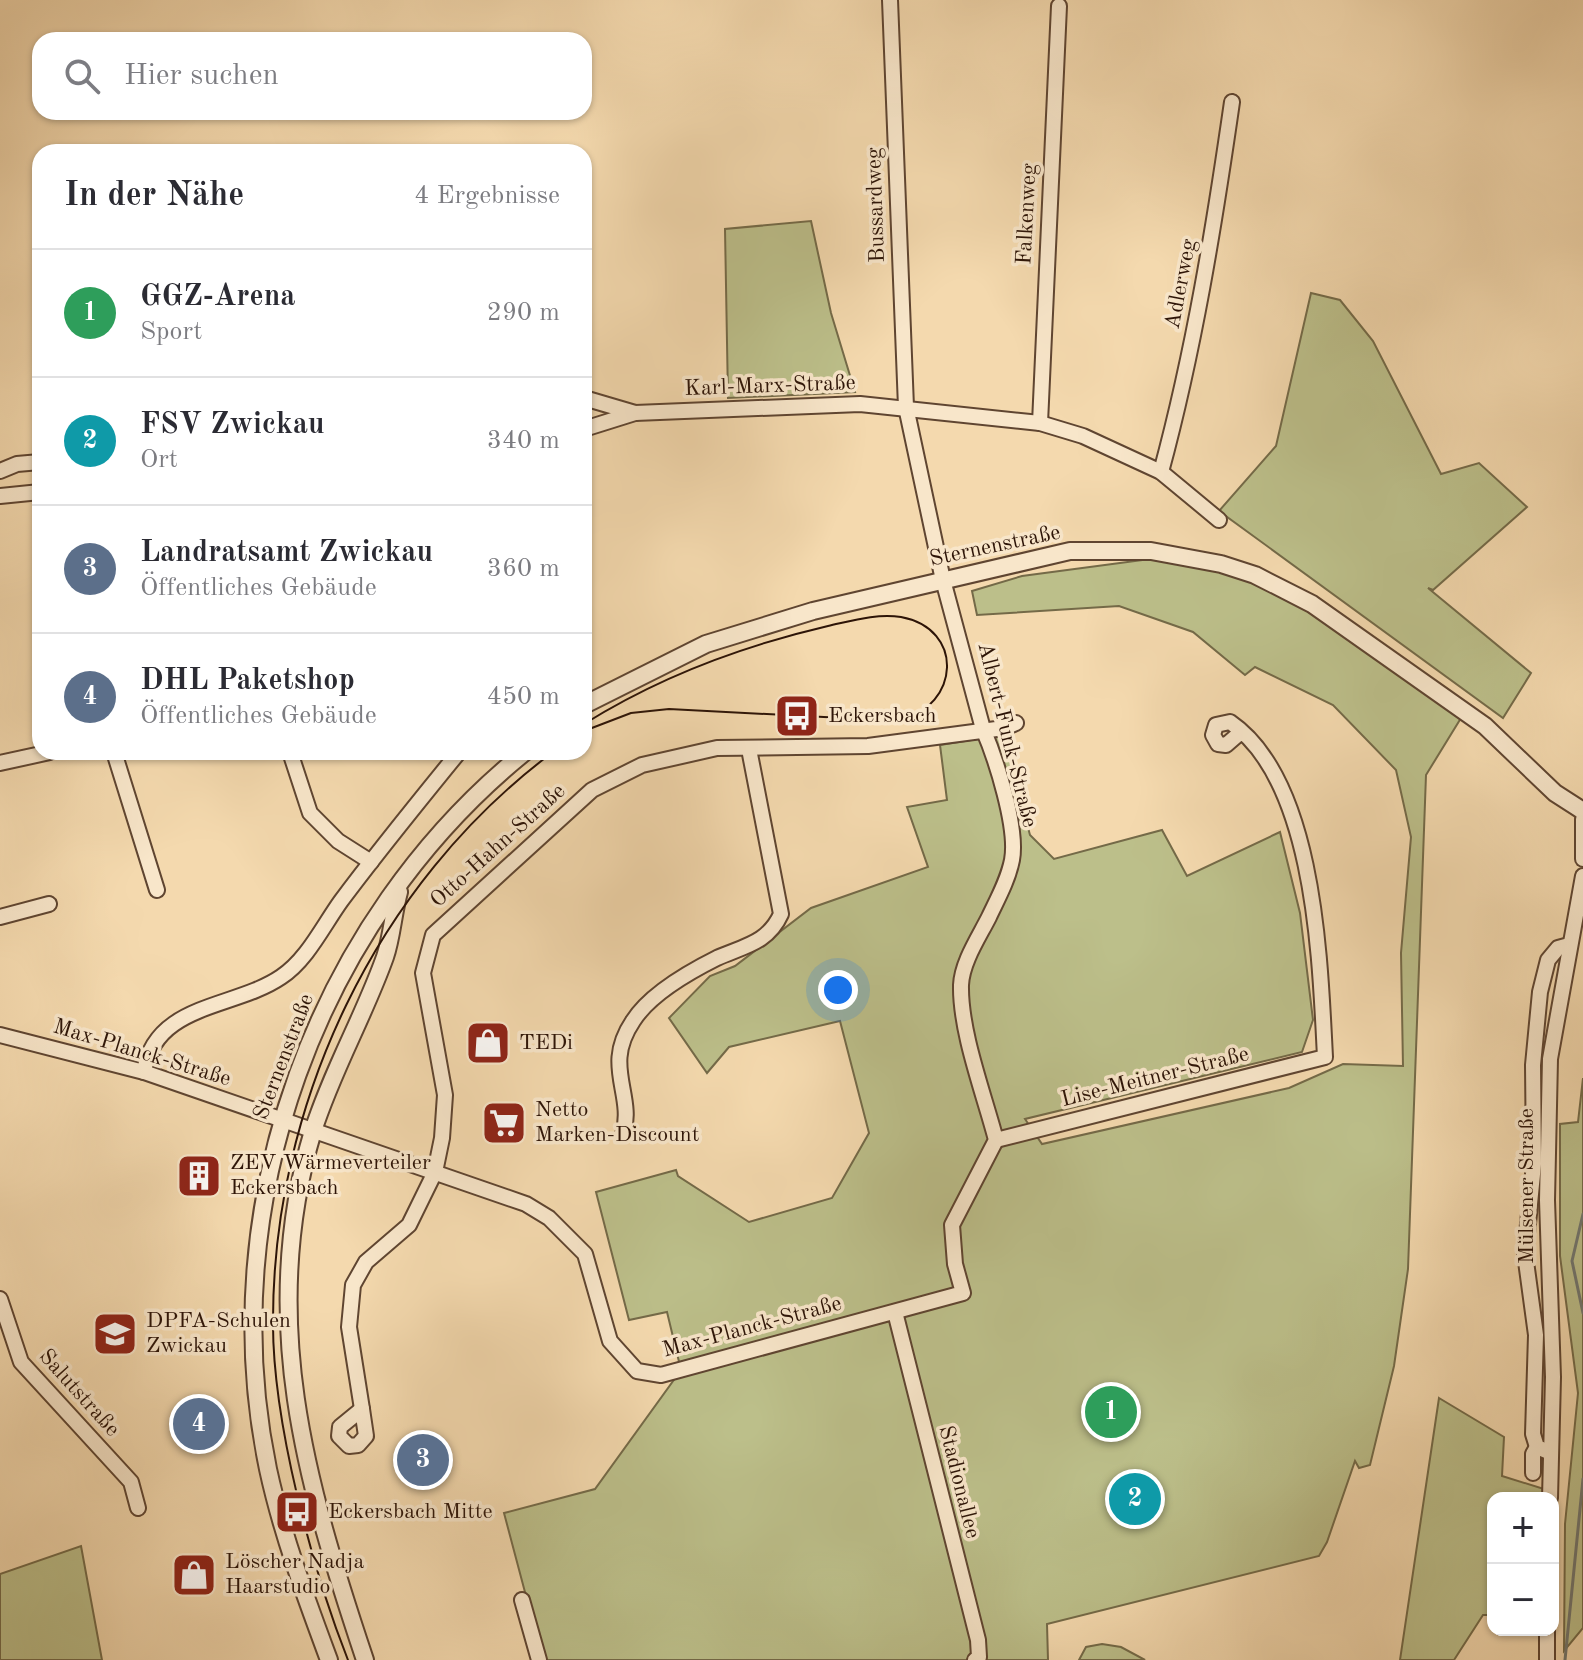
<!DOCTYPE html>
<html lang="de">
<meta charset="utf-8">
<style>
:root{--surface:#fff;--page:#f7f7f7;--text:#2b2b33;--muted:#7c7c81;--line:#e1e1e2;--accent:#8f2418}
body{margin:0;font-family:"Old Standard TT",serif;background:var(--page);color:var(--text)}
.controls{position:absolute;right:24px;bottom:24px;display:grid;overflow:hidden;border-radius:16px;box-shadow:0 2px 6px #0004}
.controls button{width:72px;height:72px;display:grid;place-items:center;padding:0;border:0;border-bottom:2px solid var(--line);background:var(--surface);color:var(--text);font:40px sans-serif}
.you{position:absolute;left:838px;top:990px;width:28px;height:28px;margin:-20px;border:6px solid #fff;border-radius:50%;background:#1a73e8;box-shadow:0 0 0 12px #1a73e833}
.badge{display:grid;place-items:center;width:52px;height:52px;border-radius:50%;background:var(--accent);color:#fff;font-size:26px;font-weight:700}
.pin{position:absolute;translate:-50% -50%;border:4px solid #fff;box-shadow:0 2px 8px #0006}
.list{margin:0;padding:0;list-style:none}
h2{display:flex;justify-content:space-between;align-items:center;height:104px;margin:0;padding:0 32px;font-size:34px}
h2 small{font-size:26px;font-weight:400;color:var(--muted)}
.list li{display:grid;grid-template-columns:52px 1fr auto;gap:24px;align-items:center;box-sizing:border-box;height:128px;padding:0 32px;border-top:2px solid var(--line)}
.list b{display:block;font-size:30px;white-space:nowrap}
.list p{margin:0;font-size:26px;white-space:nowrap;color:var(--muted)}
.list em{font-size:26px;font-style:normal;color:var(--muted)}
.icon{flex:none;width:44px;height:44px;fill:none;stroke:currentColor;stroke-width:2;stroke-linecap:round;stroke-linejoin:round}
.map{position:relative;flex:none;width:1583px;height:1660px;overflow:hidden}
.search{position:absolute;background:var(--surface);box-shadow:0 2px 6px #0004;left:32px;top:32px;width:560px;height:88px;display:flex;align-items:center;gap:20px;box-sizing:border-box;padding:0 28px;border-radius:24px;color:var(--muted);font-size:30px}
.panel{position:absolute;background:var(--surface);box-shadow:0 2px 6px #0004;left:32px;top:144px;width:560px;height:616px;border-radius:24px}
.map>svg:first-child{display:block}
.green{fill:#bcbf8a;stroke:#746a48;stroke-width:2}
.lines{fill:none;stroke-linecap:round;stroke-linejoin:round}
.stream{stroke:#71766f;stroke-width:3}
.minor-casing{stroke:#5f4531;stroke-width:18}
.tertiary-casing{stroke:#5f4531;stroke-width:20}
.minor{stroke:#f8e6ca;stroke-width:14}
.tertiary{stroke:#f8e6ca;stroke-width:16}
.tram{stroke:#2d1407;stroke-width:2}
.labels{text-anchor:middle;dominant-baseline:central;stroke-width:7;stroke-linejoin:round;paint-order:stroke}
.street-label{font-size:22px;fill:#2d1407;stroke:#f8e6ca}
.poi-label{font-size:22px;fill:#2d1407;stroke:#f8e6ca;text-anchor:start}
</style>
<div class="map">
<svg width="1583" height="1660" viewBox="0 0 1583 1660">
<rect width="100%" height="100%" fill="#f4d9ae"/>
<filter id="stains"><feTurbulence type="fractalNoise" baseFrequency=".0025" numOctaves="4"/><feColorMatrix values="0 0 0 0 .2 0 0 0 0 .09 0 0 0 0 .02 0 0 0 .5 -.17"/></filter>
<radialGradient id="worn" r=".72"><stop offset=".6" stop-color="#630" stop-opacity="0"/><stop offset="1" stop-color="#630" stop-opacity=".3"/></radialGradient>
<g class="green">
<path d="M811 221 831 313 855 392 728 398 725 229Z"/>
<path d="M1311 293 1340 300 1373 341 1441 474 1479 463 1527 507 1433 590 1428 588 1531 673 1503 718 1219 511 1276 446Z"/>
<path d="M1150 559C1185 565 1223 569 1257 583 1328 611 1398 674 1461 718L1426 775 1408 1269 1394 1366 1370 1465 1359 1468 1355 1461 1327 1542 1319 1556 1047 1624 1048 1660H543L504 1513 595 1489 681 1370 667 1312 629 1320 596 1192 676 1170 678 1176 749 1222 832 1198 869 1133 840 1021 729 1047 707 1073 669 1018 710 976 735 966 811 908 928 867 907 807 947 800 940 745 1003 735 1030 835 1054 859 1162 830 1187 876 1280 832 1300 913 1313 1020 1302 1052 1025 1119 1042 1144 1289 1088 1343 1064 1403 1066 1401 953 1411 837 1396 770 1333 705 1255 667 1245 675 1193 632 1119 606 977 615 972 591 1022 576Z"/>
<path d="M1583 1078V1628L1564 1651 1565 1524 1578 1393 1560 1256V1124L1578 1122Z"/>
<path d="M1439 1398 1504 1437 1502 1476 1544 1489V1498H1493V1615H1483L1454 1660H1400Z"/>
<path d="M81 1546 102 1660H0V1574Z"/>
<path d="M1102 1644 1121 1647 1145 1660H1079L1086 1647Z"/>
</g>
<g class="lines">
<g class="stream">
<path d="M1583 1214 1572 1261 1583 1313"/>
<path d="M1565 1660 1583 1479"/>
</g>
<g class="minor-casing">
<g id="minor">
<path d="M584 398 635 413"/>
<path d="M1040 423 1059 6"/>
<path d="M584 429 635 413 860 404 1040 423 1083 436 1161 472 1219 520"/>
<path d="M0 471 17 464 40 462"/>
<path d="M1161 472C1194 350 1214 227 1232 102"/>
<path d="M0 496 40 492"/>
<path d="M114 752 157 890"/>
<path d="M290 752 310 813 338 841 371 862"/>
<path d="M0 763 50 752"/>
<path d="M1583 819V859"/>
<path d="M0 917 49 904"/>
<path d="M0 1035 144 1072 526 1204 549 1218 585 1254 610 1341 637 1371 661 1375 963 1293 955 1264 952 1225 996 1140C984 1094 960 1032 961 985 962 962 979 937 989 917 998 898 1008 880 1012 860 1018 828 996 759 983 729L943 580 906 407 890 0"/>
<path d="M144 1072C155 1003 234 1009 281 977 307 960 323 926 341 901 379 850 419 801 459 752"/>
<path d="M623 1135C635 1093 602 1067 633 1021 650 994 689 972 717 958 744 946 768 943 781 914L749 749"/>
<path d="M996 1140 1325 1057C1320 963 1316 781 1230 722L1216 725 1213 735 1218 744 1226 745 1241 732"/>
<path d="M0 1299 21 1362 131 1482 138 1508"/>
<path d="M895 1312 978 1640 979 1657 975 1660"/>
<path d="M362 1409 349 1327 353 1285 366 1262 409 1225 435 1172 442 1138 445 1095 423 973 433 935 592 790 642 765 717 748 868 746 1004 728 1016 723"/>
<path d="M362 1409 366 1436 358 1445 349 1446 339 1436 340 1427Z"/>
<path d="M1551 1453 1537 1447 1533 1434 1536 1335 1525 1254 1534 1164 1533 1065 1540 992 1548 960 1558 948 1569 945"/>
<path d="M1533 1473V1454L1537 1447"/>
<path d="M1550 1498 1553 1377 1547 1200 1550 1059 1583 876"/>
<path d="M522 1600 539 1660"/>
<path d="M1547 1660V1630"/>
</g>
</g>
<g class="tertiary-casing">
<g id="tertiary">
<path d="M584 705 706 644 813 611 1070 551H1151L1221 564 1255 575 1312 604 1485 726 1555 793 1583 811"/>
<path d="M329 1660C306 1598 282 1534 268 1469 213 1205 316 921 525 752"/>
<path d="M365 1660C306 1483 257 1317 313 1131 332 1071 364 1016 385 957 392 937 393 913 399 892"/>
</g>
</g>
<use href="#minor" class="minor"/>
<use href="#tertiary" class="tertiary"/>
<g class="tram">
<path d="M584 724C659 677 742 646 828 626 851 621 877 613 901 617 965 629 960 705 900 721L669 709 631 713 584 731"/>
<path d="M348 1660C312 1569 273 1422 273 1324 272 1104 376 884 553 752"/>
</g>
</g>
<defs>
<g id="bus-square" transform="scale(2.3)"><rect x="-9" y="-9" width="18" height="18" rx="4" fill="#8f2418" stroke="#f8e6ca"/><path d="M-5-6H5V4H4V6H2V4H-2V6H-4V4H-5ZM-3.5-4V0h7V-4ZM-3.5 1.2v1.5H-2V1.2ZM2 1.2v1.5H3.5V1.2Z" fill="#fff"/></g>
<g id="shop-square" transform="scale(2.3)"><rect x="-9" y="-9" width="18" height="18" rx="4" fill="#8f2418" stroke="#f8e6ca"/><path d="M-5-2.5h2.3a2.7 3.5 0 0 1 5.4 0H5L5.5 6h-11ZM-1.5-2.5h3a1.5 2.3 0 0 0-3 0Z" fill="#fff"/></g>
<g id="supermarket-square" transform="scale(2.3)"><rect x="-9" y="-9" width="18" height="18" rx="4" fill="#8f2418" stroke="#f8e6ca"/><path d="M-6-5.5h2.5l.6 2H6L4.5 2H-2.5L-4.4-4H-6ZM-1.5 3.2a1.3 1.3 0 1 0 .1 0ZM3 3.2a1.3 1.3 0 1 0 .1 0Z" fill="#fff"/></g>
<g id="building-square" transform="scale(2.3)"><rect x="-9" y="-9" width="18" height="18" rx="4" fill="#8f2418" stroke="#f8e6ca"/><path d="M-4-6H4V6H1V3H-1V6H-4ZM-2.5-4.3h1.7v1.8h-1.7ZM.8-4.3h1.7v1.8H.8ZM-2.5-1h1.7V.8h-1.7ZM.8-1h1.7V.8H.8Z" fill="#fff"/></g>
<g id="school-square" transform="scale(2.3)"><rect x="-9" y="-9" width="18" height="18" rx="4" fill="#8f2418" stroke="#f8e6ca"/><path d="M0-5L7-2L0 1L-7-2ZM-4 1L0 2.5L4 1V4Q0 6-4 4Z" fill="#fff"/></g>
</defs>
<g fill-rule="evenodd">
<use href="#bus-square" x="797" y="716"/>
<use href="#shop-square" x="488" y="1043"/>
<use href="#supermarket-square" x="504" y="1123"/>
<use href="#building-square" x="199" y="1176"/>
<use href="#school-square" x="115" y="1334"/>
<use href="#bus-square" x="297" y="1512"/>
<use href="#shop-square" x="194" y="1575"/>
</g>
<g class="labels">
<g class="street-label">
<text transform="translate(876 205) rotate(-92)">Bussardweg</text>
<text transform="translate(1027 214) rotate(-87)">Falkenweg</text>
<text transform="translate(1181 284) rotate(-79)">Adlerweg</text>
<text transform="translate(770 386) rotate(-2)">Karl-Marx-Straße</text>
<text transform="translate(995 546) rotate(-12)">Sternenstraße</text>
<text transform="translate(1007 735) rotate(76)">Albert-Funk-Straße</text>
<text transform="translate(498 846) rotate(-42)">Otto-Hahn-Straße</text>
<text transform="translate(142 1053) rotate(17)">Max-Planck-Straße</text>
<text transform="translate(284 1057) rotate(-69)">Sternenstraße</text>
<text transform="translate(1155 1077) rotate(-14)">Lise-Meitner-Straße</text>
<text transform="translate(1527 1186) rotate(-90)">Mülsener Straße</text>
<text transform="translate(752 1327) rotate(-15)">Max-Planck-Straße</text>
<text transform="translate(79 1393) rotate(48)">Salutstraße</text>
<text transform="translate(959 1482) rotate(76)">Stadionallee</text>
</g>
<g class="poi-label">
<text x="828" y="716">Eckersbach</text>
<text x="519" y="1043">TEDi</text>
<text x="535" y="1110">Netto<tspan x="535" dy="25">Marken-Discount</tspan></text>
<text x="230" y="1163">ZEV Wärmeverteiler<tspan x="230" dy="25">Eckersbach</tspan></text>
<text x="146" y="1321">DPFA-Schulen<tspan x="146" dy="25">Zwickau</tspan></text>
<text x="328" y="1512">Eckersbach Mitte</text>
<text x="225" y="1562">Löscher Nadja<tspan x="225" dy="25">Haarstudio</tspan></text>
</g>
</g>
<rect width="100%" height="100%" filter="url(#stains)"/>
<rect width="100%" height="100%" fill="url(#worn)"/>
</svg>
<div class="controls">
<button>+</button>
<button>−</button>
</div>
<div class="you"></div>
<div class="pin badge" style="left:1111px;top:1412px;background:#2e9e5b">1</div>
<div class="pin badge" style="left:1135px;top:1499px;background:#0f9aa8">2</div>
<div class="pin badge" style="left:423px;top:1460px;background:#5c6f8a">3</div>
<div class="pin badge" style="left:199px;top:1424px;background:#5c6f8a">4</div>
<div class="search"><svg class="icon" aria-label="search" viewBox="0 0 24 24"><circle cx="10" cy="10" r="6"/><path d="M15 15l6 6"/></svg>Hier suchen</div>
<section class="panel">
<h2>In der Nähe<small>4 Ergebnisse</small></h2>
<ul class="list">
<li><span class="badge" style="background:#2e9e5b">1</span><div><b>GGZ-Arena</b><p>Sport</p></div><em>290 m</em></li>
<li><span class="badge" style="background:#0f9aa8">2</span><div><b>FSV Zwickau</b><p>Ort</p></div><em>340 m</em></li>
<li><span class="badge" style="background:#5c6f8a">3</span><div><b>Landratsamt Zwickau</b><p>Öffentliches Gebäude</p></div><em>360 m</em></li>
<li><span class="badge" style="background:#5c6f8a">4</span><div><b>DHL Paketshop</b><p>Öffentliches Gebäude</p></div><em>450 m</em></li>
</ul>
</section>
</div>
